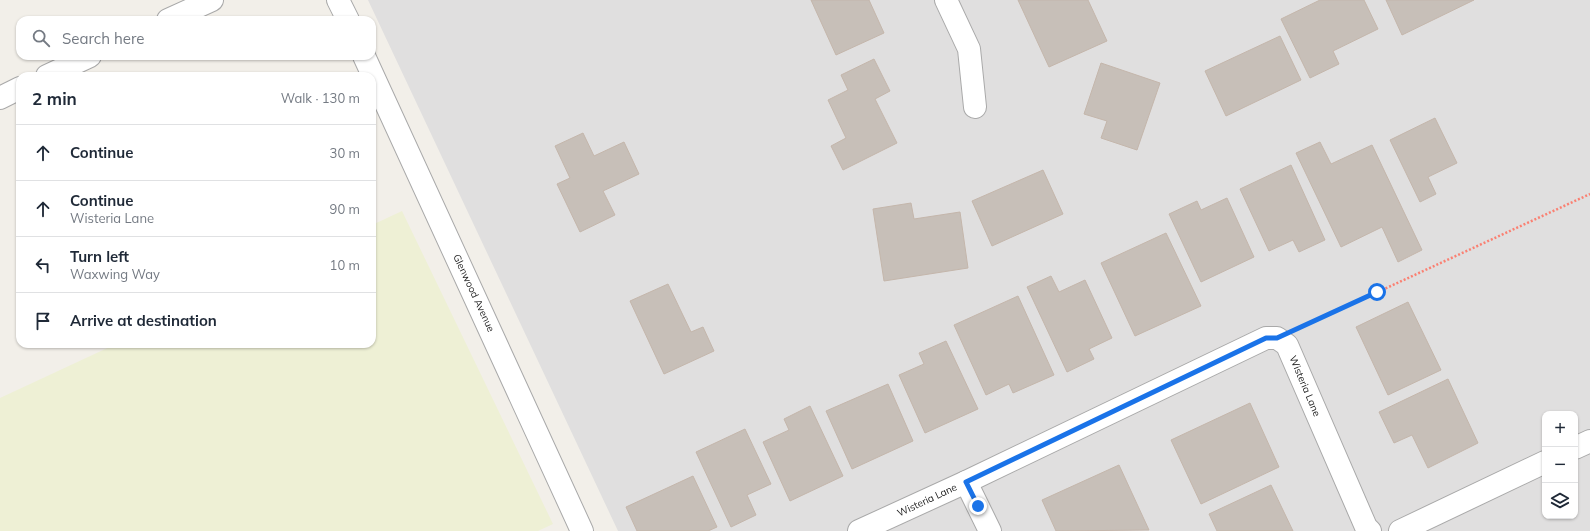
<!DOCTYPE html>
<meta charset="utf-8">
<style>
:root{--surface:#fff;--page:#f2f2f3;--text:#1f2937;--muted:#747a83;--line:#e0e1e3}
body{margin:0;font-family:Mulish,sans-serif;background:var(--page);color:var(--text)}
.controls{position:absolute;right:12px;bottom:12px;display:grid;overflow:hidden;border-radius:8px;box-shadow:0 1px 3px #0004}
.controls button{width:36px;height:36px;display:grid;place-items:center;padding:0;border:0;border-bottom:1px solid var(--line);background:var(--surface);color:var(--text);font:20px sans-serif}
.stop{position:absolute;width:12px;height:12px;margin:-9px;border:3px solid #1a73e8;border-radius:50%;background:#fff}
.stop.end{background:#1a73e8;border-color:#fff;box-shadow:0 1px 4px #0008}
.list{margin:0;padding:0;list-style:none}
h2{display:flex;justify-content:space-between;align-items:center;height:52px;margin:0;padding:0 16px;font-size:17px}
h2 small{font-size:13px;font-weight:400;color:var(--muted)}
.list li{display:grid;grid-template-columns:26px 1fr auto;gap:12px;align-items:center;box-sizing:border-box;height:56px;padding:0 16px;border-top:1px solid var(--line)}
.list b{display:block;font-size:15px;white-space:nowrap}
.list p{margin:0;font-size:13px;white-space:nowrap;color:var(--muted)}
.list em{font-size:13px;font-style:normal;color:var(--muted)}
.icon{flex:none;width:22px;height:22px;fill:none;stroke:currentColor;stroke-width:2;stroke-linecap:round;stroke-linejoin:round}
.map{position:relative;flex:none;width:1590px;height:531px;overflow:hidden}
.search{position:absolute;background:var(--surface);box-shadow:0 1px 3px #0004;left:16px;top:16px;width:360px;height:44px;display:flex;align-items:center;gap:10px;box-sizing:border-box;padding:0 14px;border-radius:12px;color:var(--muted);font-size:15px}
.panel{position:absolute;background:var(--surface);box-shadow:0 1px 3px #0004;left:16px;top:72px;width:360px;height:276px;border-radius:12px}
.map>svg:first-child{display:block}
.residential{fill:#e0dfdf;fill-rule:evenodd}
.farmland{fill:#eef0d5}
.building{fill:#c7bfb8;stroke:#c4b6ab}
.lines{fill:none;stroke-linecap:round;stroke-linejoin:round}
.minor-casing{stroke:#a9a9a9;stroke-width:24}
.path{stroke:#fa8072;stroke-width:2.5;stroke-dasharray:2 2;stroke-linecap:butt}
.minor{stroke:#fff;stroke-width:22}
.route{stroke:#1a73e8;stroke-width:5}
.labels{text-anchor:middle;dominant-baseline:central;stroke-width:3.5;stroke-linejoin:round;paint-order:stroke}
.street-label{font-size:10px;fill:#222;stroke:#fff}
</style>
<div class="map">
<svg width="1590" height="531" viewBox="0 0 1590 531">
<rect width="100%" height="100%" fill="#f2efe9"/>
<path class="residential" d="M368 0H1590V531H618ZM1545 414H1575V516H1545Z"/>
<path class="farmland" d="M402 211 553 524 538 531H0V398L116 344H372V225Z"/>
<g class="building">
<path d="M811 0H869L884 33 836 55Z"/>
<path d="M1018 0H1088L1107 41 1049 67Z"/>
<path d="M1320 0H1364L1378 29 1333 51 1339 64 1310 78 1281 19Z"/>
<path d="M1386 0H1474L1402 35Z"/>
<path d="M1280 36 1301 80 1226 116 1205 71Z"/>
<path d="M874 59 890 91 875 99 897 143 843 170 831 146 846 138 828 100 848 90 841 75Z"/>
<path d="M1101 63 1160 83 1137 150 1101 138 1107 121 1084 114Z"/>
<path d="M1435 118 1457 163 1428 177 1436 194 1420 202 1390 140Z"/>
<path d="M583 133 594 156 624 142 639 174 603 191 615 215 580 232 557 184 570 178 555 146Z"/>
<path d="M1320 142 1331 164 1372 145 1422 250 1398 262 1382 227 1341 247 1296 153Z"/>
<path d="M1291 165 1325 240 1299 252 1293 240 1269 251 1240 189Z"/>
<path d="M1043 170 1063 214 992 246 972 201Z"/>
<path d="M1227 198 1254 257 1201 282 1169 214 1197 201 1201 210Z"/>
<path d="M911 203 914 219 960 212 968 268 884 281 873 209Z"/>
<path d="M1166 233 1201 306 1135 336 1101 263Z"/>
<path d="M1051 276 1059 292 1085 280 1112 338 1089 349 1094 359 1067 372 1027 287Z"/>
<path d="M668 284 691 332 703 327 714 351 664 374 630 301Z"/>
<path d="M1018 296 1054 375 1013 393 1009 384 986 395 954 325Z"/>
<path d="M1408 302 1441 370 1388 395 1356 327Z"/>
<path d="M946 341 978 409 925 433 899 375 924 364 919 353Z"/>
<path d="M1448 379 1478 443 1428 468 1412 435 1394 443 1379 412Z"/>
<path d="M888 384 913 441 852 469 826 411Z"/>
<path d="M1250 403 1279 467 1201 504 1171 440Z"/>
<path d="M810 406 843 476 790 501 763 442 789 430 784 419Z"/>
<path d="M745 429 771 484 747 495 756 515 731 527 696 452Z"/>
<path d="M1119 465 1149 530 1056 531 1042 500Z"/>
<path d="M693 476 717 527 708 531H637L626 507Z"/>
<path d="M1271 485 1293 531H1217L1209 514Z"/>
</g>
<g class="lines">
<g class="minor-casing">
<g id="minor">
<path d="M338 0 348 20"/>
<path d="M946 0 969 49 975 107"/>
<path d="M168 20 212 0"/>
<path d="M364 56 582 531"/>
<path d="M47 76 90 56"/>
<path d="M0 98 20 88"/>
<path d="M1575 448 1590 441"/>
<path d="M966 482 990 531"/>
<path d="M859 531 966 482 1266 338H1277L1287 345 1366 527 1370 531"/>
<path d="M1400 531 1545 462"/>
</g>
</g>
<path class="path" d="M1302 327 1590 194"/>
<use href="#minor" class="minor"/>
</g>
<g class="lines">
<path class="route" d="M978 506 966 482 1266 338H1277L1377 292"/>
</g>
<g class="labels">
<g class="street-label">
<text transform="translate(474 293) rotate(65)">Glenwood Avenue</text>
<text transform="translate(1305 386) rotate(67)">Wisteria Lane</text>
<text transform="translate(927 500) rotate(-25)">Wisteria Lane</text>
</g>
</g>
</svg>
<div class="controls">
<button>+</button>
<button>−</button>
<button><svg class="icon" aria-label="layers" viewBox="0 0 24 24"><path d="M12 4l9 5-9 5-9-5zM3 14l9 5 9-5"/></svg></button>
</div>
<div class="stop" style="left:1377px;top:292px"></div>
<div class="stop end" style="left:978px;top:506px"></div>
<div class="search"><svg class="icon" aria-label="search" viewBox="0 0 24 24"><circle cx="10" cy="10" r="6"/><path d="M15 15l6 6"/></svg>Search here</div>
<section class="panel">
<h2>2 min<small>Walk · 130 m</small></h2>
<ul class="list">
<li><svg class="icon" aria-label="ahead" viewBox="0 0 24 24"><path d="M12 20V5M6 11l6-6 6 6"/></svg><div><b>Continue</b></div><em>30 m</em></li>
<li><svg class="icon" aria-label="ahead" viewBox="0 0 24 24"><path d="M12 20V5M6 11l6-6 6 6"/></svg><div><b>Continue</b><p>Wisteria Lane</p></div><em>90 m</em></li>
<li><svg class="icon" aria-label="left" viewBox="0 0 24 24"><path d="M17 20v-9H6M10 6l-5 5 5 5"/></svg><div><b>Turn left</b><p>Waxwing Way</p></div><em>10 m</em></li>
<li><svg class="icon" aria-label="arrive" viewBox="0 0 24 24"><path d="M6 21V4h12l-3 4 3 4H6"/></svg><div><b>Arrive at destination</b></div></li>
</ul>
</section>
</div>
